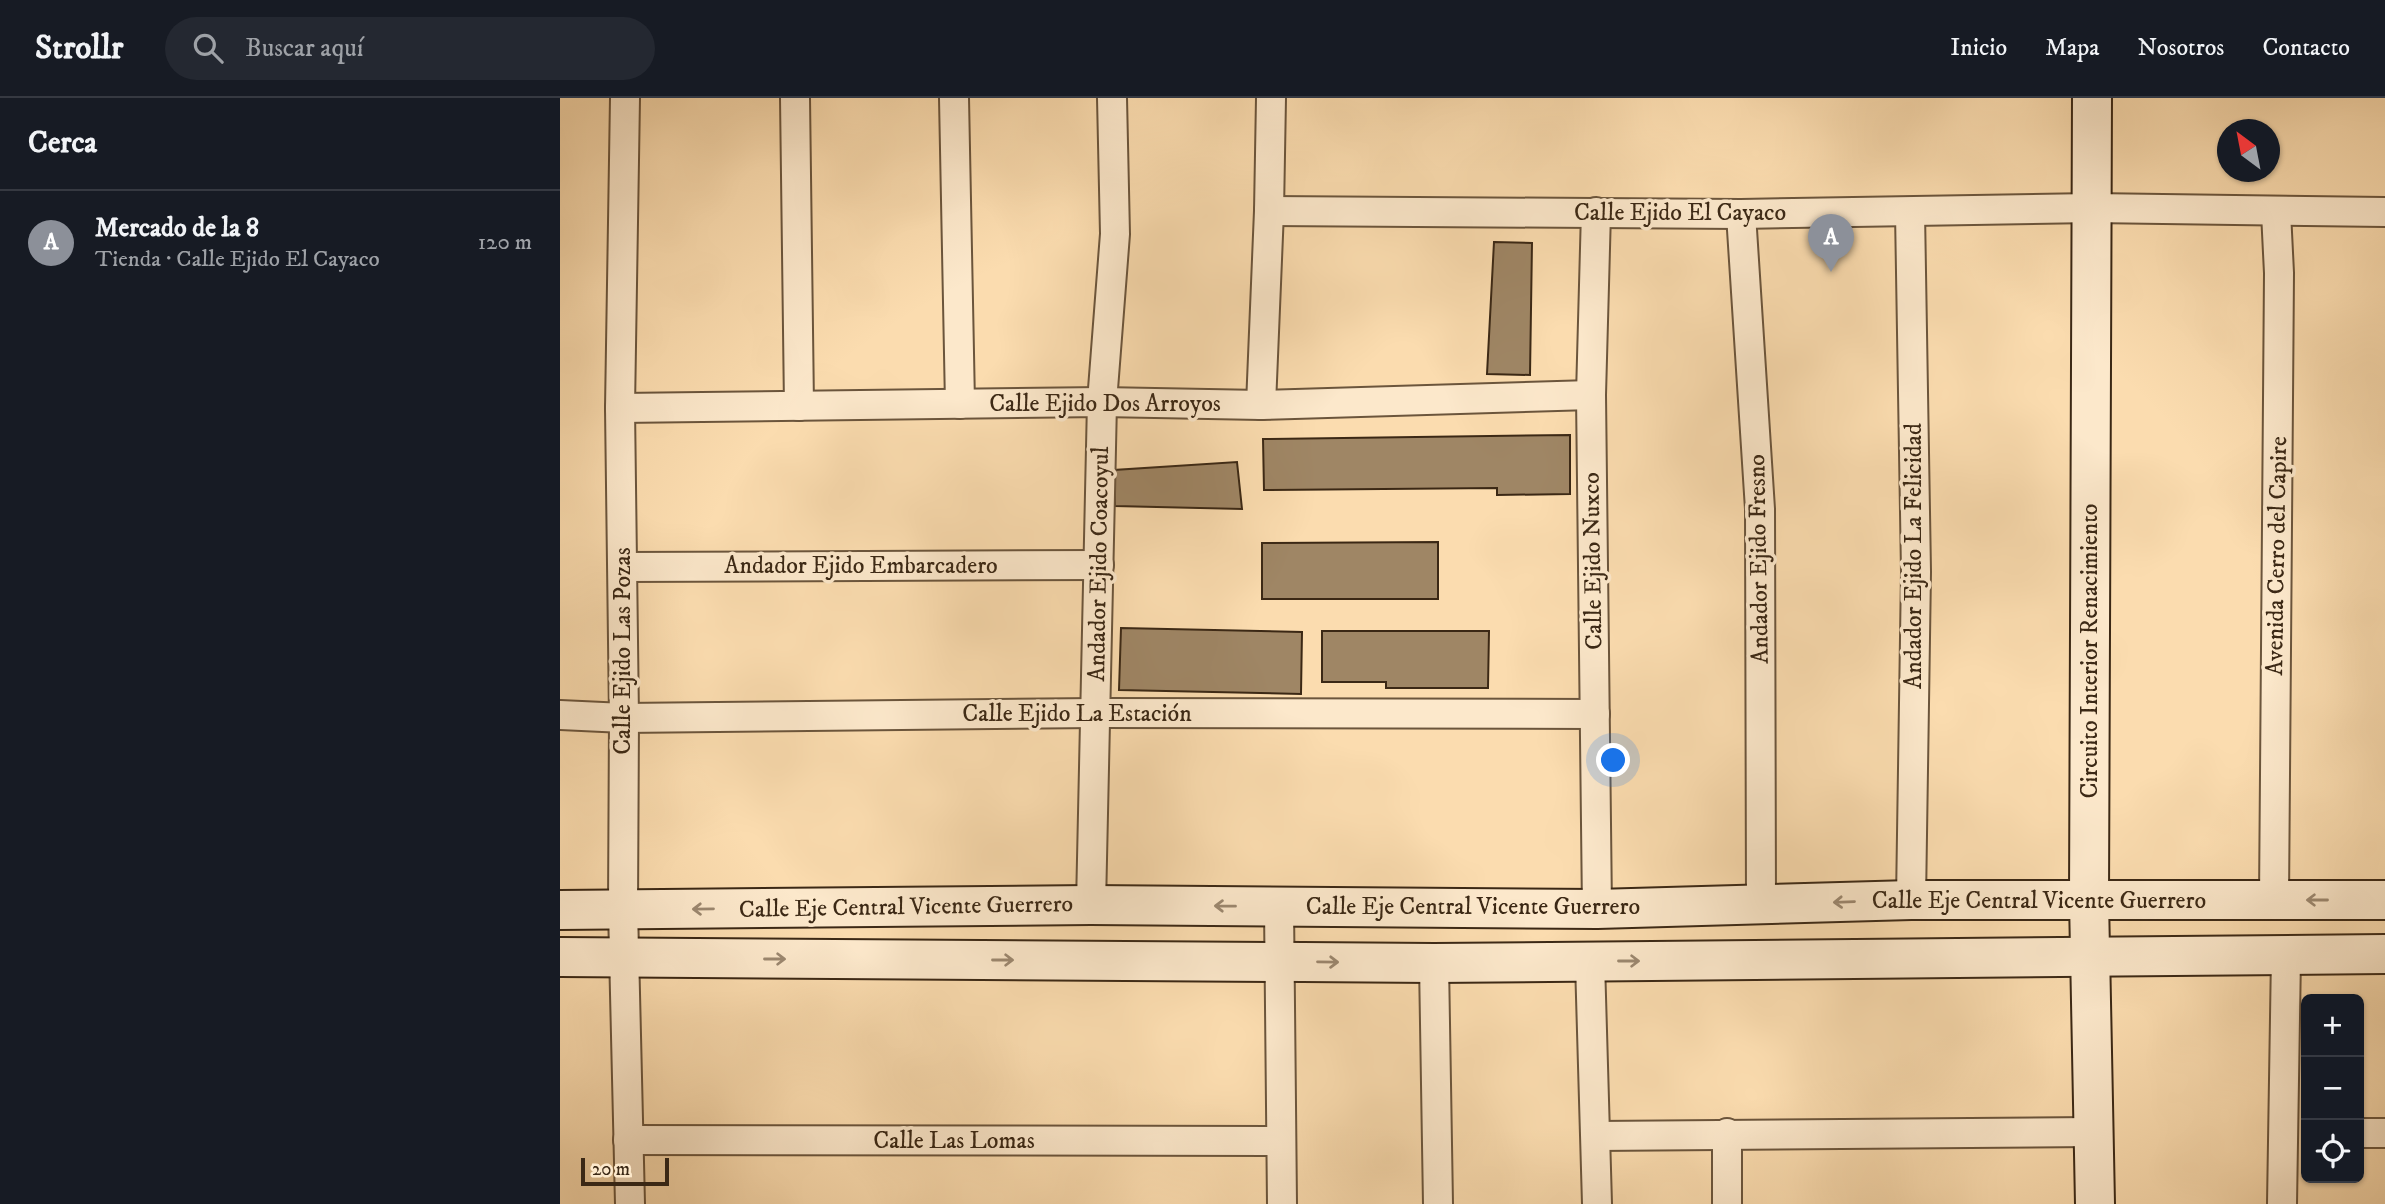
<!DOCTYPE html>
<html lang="es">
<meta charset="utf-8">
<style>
:root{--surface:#171b24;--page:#242831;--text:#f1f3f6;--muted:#9ea1a6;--line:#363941;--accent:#8c9099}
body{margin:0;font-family:"IM FELL DW Pica",serif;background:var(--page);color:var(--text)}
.controls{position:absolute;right:21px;bottom:21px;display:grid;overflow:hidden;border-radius:10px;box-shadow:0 2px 5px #0004}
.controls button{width:63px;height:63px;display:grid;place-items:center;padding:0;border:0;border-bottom:2px solid var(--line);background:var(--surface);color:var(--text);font:35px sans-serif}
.compass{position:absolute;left:1657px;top:21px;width:63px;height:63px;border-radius:50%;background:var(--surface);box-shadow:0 2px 5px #0004;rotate:328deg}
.scale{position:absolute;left:21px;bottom:18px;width:88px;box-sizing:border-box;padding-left:7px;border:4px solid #3b2815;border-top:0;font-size:19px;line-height:24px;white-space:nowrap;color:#3b2815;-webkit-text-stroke:5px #fce8cb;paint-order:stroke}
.you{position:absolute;left:1054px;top:663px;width:24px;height:24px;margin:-18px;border:5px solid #fff;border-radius:50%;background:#1a73e8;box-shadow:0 0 0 10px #1a73e833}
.badge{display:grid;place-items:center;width:46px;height:46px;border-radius:50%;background:var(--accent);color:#fff;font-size:23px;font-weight:700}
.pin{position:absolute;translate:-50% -58px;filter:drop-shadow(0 2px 4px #0008)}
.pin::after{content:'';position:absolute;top:37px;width:24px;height:21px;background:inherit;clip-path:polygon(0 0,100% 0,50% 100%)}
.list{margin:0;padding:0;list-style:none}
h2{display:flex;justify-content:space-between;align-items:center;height:91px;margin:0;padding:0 28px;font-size:30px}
h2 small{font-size:23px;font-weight:400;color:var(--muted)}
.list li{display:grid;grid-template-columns:46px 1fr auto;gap:21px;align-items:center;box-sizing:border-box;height:105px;padding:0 28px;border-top:2px solid var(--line)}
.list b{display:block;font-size:26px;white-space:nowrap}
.list p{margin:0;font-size:23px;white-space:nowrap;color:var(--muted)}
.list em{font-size:23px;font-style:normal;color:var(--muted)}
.icon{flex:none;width:38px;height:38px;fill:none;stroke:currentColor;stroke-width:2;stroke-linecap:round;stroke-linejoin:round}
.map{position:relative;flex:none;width:1825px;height:1106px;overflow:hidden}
header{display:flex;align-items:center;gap:42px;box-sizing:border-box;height:98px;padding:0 35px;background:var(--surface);border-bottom:2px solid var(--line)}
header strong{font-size:33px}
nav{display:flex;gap:38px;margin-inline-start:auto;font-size:24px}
.search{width:490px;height:63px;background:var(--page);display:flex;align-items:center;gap:18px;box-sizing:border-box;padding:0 24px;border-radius:38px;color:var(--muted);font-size:26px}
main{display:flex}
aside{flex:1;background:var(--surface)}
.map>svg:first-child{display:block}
.building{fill:#9f8665;stroke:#3b2815;stroke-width:2}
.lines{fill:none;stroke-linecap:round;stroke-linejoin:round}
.street-casing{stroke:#6b553c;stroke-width:32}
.secondary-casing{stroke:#3b2815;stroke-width:42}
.street{stroke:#fce8cb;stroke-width:28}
.secondary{stroke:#fce8cb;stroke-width:38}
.oneway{stroke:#9c8870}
.labels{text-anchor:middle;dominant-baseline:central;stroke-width:7;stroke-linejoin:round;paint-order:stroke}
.street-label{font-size:24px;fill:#3b2815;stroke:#fce8cb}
</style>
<header>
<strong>Strollr</strong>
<div class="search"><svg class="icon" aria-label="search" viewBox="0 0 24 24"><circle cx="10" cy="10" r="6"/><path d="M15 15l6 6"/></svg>Buscar aquí</div>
<nav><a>Inicio</a><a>Mapa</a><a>Nosotros</a><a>Contacto</a></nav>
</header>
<main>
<aside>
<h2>Cerca<small></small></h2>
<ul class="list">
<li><span class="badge">A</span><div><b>Mercado de la 8</b><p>Tienda · Calle Ejido El Cayaco</p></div><em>120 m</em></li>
</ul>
</aside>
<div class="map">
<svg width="1825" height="1106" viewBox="0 0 1825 1106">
<rect width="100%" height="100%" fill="#fbdcaf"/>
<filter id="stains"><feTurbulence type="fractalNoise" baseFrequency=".00286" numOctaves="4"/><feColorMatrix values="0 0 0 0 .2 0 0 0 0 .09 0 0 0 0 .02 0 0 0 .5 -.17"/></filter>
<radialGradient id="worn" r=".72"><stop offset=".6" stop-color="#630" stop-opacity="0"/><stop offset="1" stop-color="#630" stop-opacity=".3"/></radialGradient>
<g class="building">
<path d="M934 144 972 145 970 277 927 276Z"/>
<path d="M1010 337V396L937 397V390L704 392 703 341Z"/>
<path d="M677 364 682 411 555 408 554 372Z"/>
<path d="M878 444V501H702V445Z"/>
<path d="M561 530 742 534 741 596 559 592Z"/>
<path d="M762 533H929L928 590H826V584H762Z"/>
</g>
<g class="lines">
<g class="street-casing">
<g id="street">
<path d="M65 0 60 310 64 620 63 811 70 1106"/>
<path d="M235 0 239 308"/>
<path d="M394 0 400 306"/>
<path d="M709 113 1181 116 1532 110 1825 114"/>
<path d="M1036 114 1031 297 1037 811"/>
<path d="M1350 114 1356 474 1351 802"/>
<path d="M1181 116 1200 411 1201 807"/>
<path d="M701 307 709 113 711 0"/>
<path d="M60 310 542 304 701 307 1031 297"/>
<path d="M63 469 539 467"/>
<path d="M0 617 64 620 536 615 1035 616"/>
<path d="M1714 802 1719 175 1716 114"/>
<path d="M531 807 542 304 555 136 552 0"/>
<path d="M719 809 722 1106"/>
<path d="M1030 864 1037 1106"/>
<path d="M874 865 878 1106"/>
<path d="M1167 1035V1106"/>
<path d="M1799 1035H1825"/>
<path d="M1037 1038 1533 1034"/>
<path d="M68 1042 721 1043"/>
<path d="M1722 1106 1726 858"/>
</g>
</g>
<g class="secondary-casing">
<g id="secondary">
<path d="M1532 0 1529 802 1535 1106"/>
<path d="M0 812 531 807 1037 811 1351 802H1825"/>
<path d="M0 859 874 865 1825 856"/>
</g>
</g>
<use href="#street" class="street"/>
<use href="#secondary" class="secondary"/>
</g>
<defs><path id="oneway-shaft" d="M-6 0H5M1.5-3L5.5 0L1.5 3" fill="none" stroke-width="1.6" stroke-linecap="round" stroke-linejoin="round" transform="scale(1.75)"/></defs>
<g class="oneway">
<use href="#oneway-shaft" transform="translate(1757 802) rotate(180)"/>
<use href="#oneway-shaft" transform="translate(1284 804) rotate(178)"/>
<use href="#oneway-shaft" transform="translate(665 808) rotate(-179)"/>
<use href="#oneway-shaft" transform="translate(143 811) rotate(179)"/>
<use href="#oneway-shaft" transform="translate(215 861)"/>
<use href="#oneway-shaft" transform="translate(443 862)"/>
<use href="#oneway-shaft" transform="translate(1069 863)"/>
<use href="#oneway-shaft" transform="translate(768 864) rotate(1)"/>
</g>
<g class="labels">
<g class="street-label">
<text x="1120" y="115">Calle Ejido El Cayaco</text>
<text x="545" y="306">Calle Ejido Dos Arroyos</text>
<text transform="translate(1354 458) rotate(-90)">Andador Ejido La Felicidad</text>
<text transform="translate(1717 458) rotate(-89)">Avenida Cerro del Capire</text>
<text transform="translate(1199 461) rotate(-91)">Andador Ejido Fresno</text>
<text transform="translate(1033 463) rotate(-91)">Calle Ejido Nuxco</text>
<text transform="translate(539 466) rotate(-89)">Andador Ejido Coacoyul</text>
<text x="301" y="468">Andador Ejido Embarcadero</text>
<text transform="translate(63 553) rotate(-90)">Calle Ejido Las Pozas</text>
<text transform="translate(1530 553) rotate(-90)">Circuito Interior Renacimiento</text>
<text x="517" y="616">Calle Ejido La Estación</text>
<text x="1479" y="803">Calle Eje Central Vicente Guerrero</text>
<text transform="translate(346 809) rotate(-1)">Calle Eje Central Vicente Guerrero</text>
<text x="913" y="809">Calle Eje Central Vicente Guerrero</text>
<text x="394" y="1043">Calle Las Lomas</text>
</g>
</g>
<rect width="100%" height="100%" filter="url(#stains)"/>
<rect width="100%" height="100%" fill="url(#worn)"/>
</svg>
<div class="controls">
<button>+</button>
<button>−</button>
<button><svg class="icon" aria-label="locate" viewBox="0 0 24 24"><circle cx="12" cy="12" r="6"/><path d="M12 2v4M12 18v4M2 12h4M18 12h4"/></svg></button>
</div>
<svg class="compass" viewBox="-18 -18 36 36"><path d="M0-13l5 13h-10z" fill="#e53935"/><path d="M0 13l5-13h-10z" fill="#9ea1a6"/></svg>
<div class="scale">20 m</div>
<div class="you"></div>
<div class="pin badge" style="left:1271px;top:174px">A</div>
</div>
</main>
